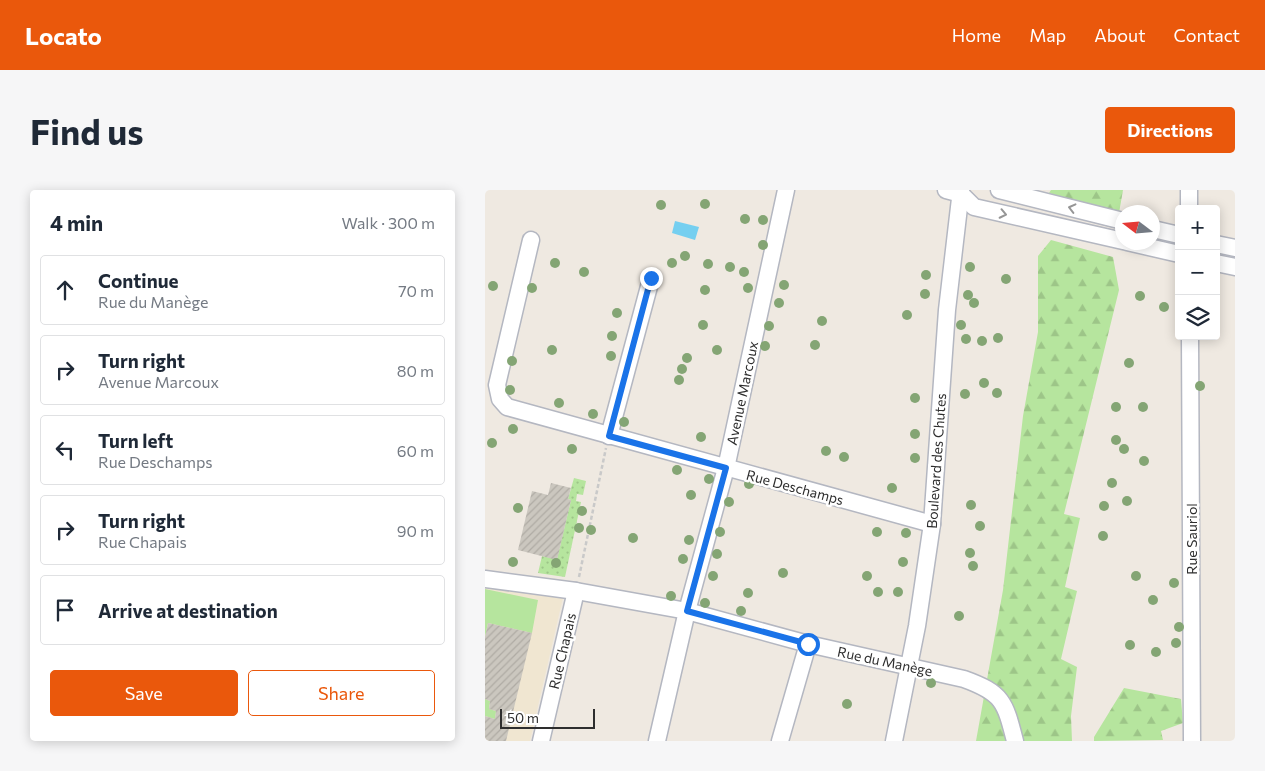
<!DOCTYPE html>
<meta charset="utf-8">
<style>
:root{--surface:#fff;--page:#f6f6f7;--text:#1f2937;--muted:#747a83;--line:#e0e1e3;--accent:#ea580c}
body{margin:0;font-family:Commissioner,sans-serif;background:var(--page);color:var(--text)}
.controls{position:absolute;right:15px;top:15px;display:grid;overflow:hidden;border-radius:5px;box-shadow:0 2px 12px #0003}
.controls button{width:45px;height:45px;display:grid;place-items:center;padding:0;border:0;border-bottom:1px solid var(--line);background:var(--surface);color:var(--text);font:25px sans-serif}
.compass{position:absolute;left:630px;top:15px;width:45px;height:45px;border-radius:50%;background:var(--surface);box-shadow:0 2px 12px #0003;rotate:286deg}
.scale{position:absolute;left:15px;bottom:12px;width:95px;box-sizing:border-box;padding-left:5px;border:2px solid #2e2e2e;border-top:0;font-size:14px;line-height:18px;white-space:nowrap;color:#2e2e2e;-webkit-text-stroke:4px #fff;paint-order:stroke}
.stop{position:absolute;width:15px;height:15px;margin:-11px;border:4px solid #1a73e8;border-radius:50%;background:#fff}
.stop.end{background:#1a73e8;border-color:#fff;box-shadow:0 1px 5px #0008}
.list{margin:0;padding:0;list-style:none}
h2{display:flex;justify-content:space-between;align-items:center;height:65px;margin:0;padding:0 20px;font-size:21px}
h2 small{font-size:16px;font-weight:400;color:var(--muted)}
.list li{display:grid;grid-template-columns:32px 1fr auto;gap:15px;align-items:center;box-sizing:border-box;height:70px;margin:0 10px 10px;padding:0 10px;border:1px solid var(--line);border-radius:5px}
.list b{display:block;font-size:19px;white-space:nowrap}
.list p{margin:0;font-size:16px;white-space:nowrap;color:var(--muted)}
.list em{font-size:16px;font-style:normal;color:var(--muted)}
.actions{display:flex;gap:10px;padding:15px 20px}
.actions a{flex:1;padding:11px 0;border:1px solid var(--accent);border-radius:5px;text-align:center;font-size:18px;color:var(--accent)}
.actions .main{background:var(--accent);color:#fff}
.icon{flex:none;width:28px;height:28px;fill:none;stroke:currentColor;stroke-width:2;stroke-linecap:round;stroke-linejoin:round}
.map{position:relative;flex:none;width:750px;height:551px;overflow:hidden;border-radius:5px}
header{display:flex;align-items:center;gap:30px;box-sizing:border-box;height:70px;padding:0 25px;background:var(--accent);color:#fff}
header strong{font-size:24px}
nav{display:flex;gap:28px;margin-inline-start:auto;font-size:18px}
.intro{display:flex;align-items:center;justify-content:space-between;box-sizing:border-box;height:120px;padding:0 30px}
h1{margin:0;font-size:35px}
.button{padding:12px 22px;border-radius:5px;background:var(--accent);color:#fff;font-size:18px;font-weight:700}
main{display:flex;gap:30px;padding:0 30px}
aside{flex:1;background:var(--surface);border-radius:5px;box-shadow:0 2px 12px #0003}
.map>svg:first-child{display:block}
.education{fill:#f0e6d1}
.grass{fill:url(#grass-dots)}
.forest{fill:url(#forest-firs)}
.park{fill:#b6e59e}
.water{fill:#75cff0}
.building{fill:url(#building-hatch)}
.lines{fill:none;stroke-linecap:round;stroke-linejoin:round}
.minor-casing{stroke:#b4b7c1;stroke-width:19}
.path{stroke:#c9c9c9;stroke-width:2.5;stroke-dasharray:4 2.5;stroke-linecap:butt}
.minor{stroke:#fff;stroke-width:16}
.tree{fill:#84a574}
.oneway{stroke:#969696}
.route{stroke:#1a73e8;stroke-width:6}
.labels{text-anchor:middle;dominant-baseline:central;stroke-width:5;stroke-linejoin:round;paint-order:stroke}
.street-label{font-size:14px;fill:#2e2e2e;stroke:#fff}
</style>
<header>
<strong>Locato</strong>
<nav><a>Home</a><a>Map</a><a>About</a><a>Contact</a></nav>
</header>
<div class="intro"><h1>Find us</h1><a class="button">Directions</a></div>
<main>
<aside>
<h2>4 min<small>Walk · 300 m</small></h2>
<ul class="list">
<li><svg class="icon" aria-label="ahead" viewBox="0 0 24 24"><path d="M12 20V5M6 11l6-6 6 6"/></svg><div><b>Continue</b><p>Rue du Manège</p></div><em>70 m</em></li>
<li><svg class="icon" aria-label="right" viewBox="0 0 24 24"><path d="M7 20v-9h11M14 6l5 5-5 5"/></svg><div><b>Turn right</b><p>Avenue Marcoux</p></div><em>80 m</em></li>
<li><svg class="icon" aria-label="left" viewBox="0 0 24 24"><path d="M17 20v-9H6M10 6l-5 5 5 5"/></svg><div><b>Turn left</b><p>Rue Deschamps</p></div><em>60 m</em></li>
<li><svg class="icon" aria-label="right" viewBox="0 0 24 24"><path d="M7 20v-9h11M14 6l5 5-5 5"/></svg><div><b>Turn right</b><p>Rue Chapais</p></div><em>90 m</em></li>
<li><svg class="icon" aria-label="arrive" viewBox="0 0 24 24"><path d="M6 21V4h12l-3 4 3 4H6"/></svg><div><b>Arrive at destination</b></div></li>
</ul>
<div class="actions"><a class="main">Save</a><a>Share</a></div>
</aside>
<div class="map">
<svg width="750" height="551" viewBox="0 0 750 551">
<defs>
<pattern id="grass-dots" width="8" height="8" patternUnits="userSpaceOnUse" patternTransform="scale(1.25)"><rect width="8" height="8" fill="#b6e59e"/><path d="M2 2h.1M6 6h.1" fill="none" stroke="#9dc588" stroke-width="1.8" stroke-linecap="round"/></pattern>
<pattern id="forest-firs" width="22" height="20" patternUnits="userSpaceOnUse" patternTransform="scale(1.25)"><rect width="22" height="20" fill="#b6e59e"/><path d="M5 1l3.5 6h-7zM16 11l3.5 6h-7z" fill="#9dc588"/></pattern>
<pattern id="building-hatch" width="6" height="6" patternUnits="userSpaceOnUse" patternTransform="scale(1.25)"><rect width="6" height="6" fill="#cbc7bf"/><path d="M-1 1l2-2M0 6l6-6M5 7l2-2" fill="none" stroke="#afaba4"/></pattern>
</defs>
<rect width="100%" height="100%" fill="#efe9e1"/>
<path class="education" d="M0 393 79 403 45 551H0Z"/>
<path class="grass" d="M89 288 101 291 98 305 92 304 91 311 96 312 80 387 53 383 57 366 72 369 86 310 83 309Z"/>
<g class="forest">
<path d="M566 0H638L634 23 564 3Z"/>
<path d="M566 50 628 67 634 100 579 324 595 328 580 397 592 401 576 469 592 477 586 526 587 551H491L518 400 538 226 553 142V66Z"/>
<path d="M639 498 696 509 698 533 676 541 678 550 609 551V547Z"/>
</g>
<g class="park">
<path d="M0 399 53 410 47 443 3 433 0 447Z"/>
<path d="M0 509 5 511 4 519 11 521 10 529 0 526Z"/>
</g>
<path class="water" d="M190 31 214 37 210 50 187 43Z"/>
<g class="building">
<path d="M66 293 86 298 83 309 86 310 72 370 33 360 47 301 63 305Z"/>
<path d="M3 433 47 443 21 551H0V526L10 529 11 521 4 519 5 511 0 509V447Z"/>
</g>
<g class="lines">
<g class="minor-casing">
<g id="minor">
<path d="M461 0 476 4"/>
<path d="M514 0 638 31"/>
<path d="M704 0V19"/>
<path d="M476 4 489 17 638 51"/>
<path d="M668 39 694 45"/>
<path d="M46 50 12 195 15 209 22 217 447 334"/>
<path d="M642 52 694 64"/>
<path d="M731 54 750 58"/>
<path d="M731 73 750 77"/>
<path d="M705 146 707 551"/>
<path d="M124 246 166 89"/>
<path d="M0 389 91 401 202 421 323 454 479 489C518 503 520 512 530 551"/>
<path d="M56 551 91 401"/>
<path d="M172 551 202 421 241 278 301 0"/>
<path d="M295 551 323 454"/>
<path d="M409 551 432 436 447 334 462 120 476 0"/>
</g>
</g>
<path class="path" d="M94 387 121 258"/>
<use href="#minor" class="minor"/>
</g>
<g class="tree">
<circle cx="220" cy="14" r="5"/>
<circle cx="176" cy="15" r="5"/>
<circle cx="260" cy="29" r="5"/>
<circle cx="278" cy="30" r="5"/>
<circle cx="278" cy="55" r="5"/>
<circle cx="200" cy="66" r="5"/>
<circle cx="70" cy="73" r="5"/>
<circle cx="187" cy="73" r="5"/>
<circle cx="223" cy="74" r="5"/>
<circle cx="245" cy="77" r="5"/>
<circle cx="485" cy="77" r="5"/>
<circle cx="99" cy="82" r="5"/>
<circle cx="259" cy="82" r="5"/>
<circle cx="441" cy="85" r="5"/>
<circle cx="521" cy="89" r="5"/>
<circle cx="299" cy="95" r="5"/>
<circle cx="8" cy="96" r="5"/>
<circle cx="47" cy="98" r="5"/>
<circle cx="263" cy="98" r="5"/>
<circle cx="220" cy="100" r="5"/>
<circle cx="440" cy="104" r="5"/>
<circle cx="483" cy="105" r="5"/>
<circle cx="655" cy="106" r="5"/>
<circle cx="294" cy="113" r="5"/>
<circle cx="489" cy="113" r="5"/>
<circle cx="679" cy="117" r="5"/>
<circle cx="132" cy="123" r="5"/>
<circle cx="422" cy="125" r="5"/>
<circle cx="337" cy="131" r="5"/>
<circle cx="218" cy="135" r="5"/>
<circle cx="476" cy="135" r="5"/>
<circle cx="284" cy="136" r="5"/>
<circle cx="127" cy="146" r="5"/>
<circle cx="513" cy="148" r="5"/>
<circle cx="481" cy="149" r="5"/>
<circle cx="497" cy="151" r="5"/>
<circle cx="330" cy="155" r="5"/>
<circle cx="280" cy="156" r="5"/>
<circle cx="67" cy="160" r="5"/>
<circle cx="232" cy="160" r="5"/>
<circle cx="126" cy="166" r="5"/>
<circle cx="202" cy="168" r="5"/>
<circle cx="27" cy="171" r="5"/>
<circle cx="644" cy="173" r="5"/>
<circle cx="197" cy="179" r="5"/>
<circle cx="194" cy="190" r="5"/>
<circle cx="499" cy="193" r="5"/>
<circle cx="715" cy="196" r="5"/>
<circle cx="25" cy="200" r="5"/>
<circle cx="512" cy="203" r="5"/>
<circle cx="480" cy="204" r="5"/>
<circle cx="430" cy="208" r="5"/>
<circle cx="74" cy="213" r="5"/>
<circle cx="631" cy="217" r="5"/>
<circle cx="658" cy="217" r="5"/>
<circle cx="108" cy="224" r="5"/>
<circle cx="139" cy="232" r="5"/>
<circle cx="28" cy="239" r="5"/>
<circle cx="430" cy="244" r="5"/>
<circle cx="216" cy="247" r="5"/>
<circle cx="631" cy="250" r="5"/>
<circle cx="7" cy="253" r="5"/>
<circle cx="87" cy="259" r="5"/>
<circle cx="639" cy="259" r="5"/>
<circle cx="341" cy="261" r="5"/>
<circle cx="359" cy="267" r="5"/>
<circle cx="430" cy="268" r="5"/>
<circle cx="659" cy="271" r="5"/>
<circle cx="192" cy="280" r="5"/>
<circle cx="224" cy="289" r="5"/>
<circle cx="627" cy="293" r="5"/>
<circle cx="264" cy="294" r="5"/>
<circle cx="407" cy="298" r="5"/>
<circle cx="206" cy="305" r="5"/>
<circle cx="642" cy="311" r="5"/>
<circle cx="244" cy="312" r="5"/>
<circle cx="486" cy="315" r="5"/>
<circle cx="619" cy="316" r="5"/>
<circle cx="33" cy="318" r="5"/>
<circle cx="97" cy="321" r="5"/>
<circle cx="495" cy="336" r="5"/>
<circle cx="94" cy="338" r="5"/>
<circle cx="106" cy="340" r="5"/>
<circle cx="235" cy="342" r="5"/>
<circle cx="392" cy="342" r="5"/>
<circle cx="421" cy="343" r="5"/>
<circle cx="618" cy="346" r="5"/>
<circle cx="148" cy="348" r="5"/>
<circle cx="204" cy="350" r="5"/>
<circle cx="485" cy="363" r="5"/>
<circle cx="232" cy="364" r="5"/>
<circle cx="198" cy="369" r="5"/>
<circle cx="28" cy="372" r="5"/>
<circle cx="418" cy="372" r="5"/>
<circle cx="71" cy="373" r="5"/>
<circle cx="488" cy="376" r="5"/>
<circle cx="298" cy="383" r="5"/>
<circle cx="228" cy="386" r="5"/>
<circle cx="382" cy="386" r="5"/>
<circle cx="651" cy="386" r="5"/>
<circle cx="689" cy="393" r="5"/>
<circle cx="393" cy="402" r="5"/>
<circle cx="413" cy="402" r="5"/>
<circle cx="263" cy="403" r="5"/>
<circle cx="186" cy="406" r="5"/>
<circle cx="668" cy="410" r="5"/>
<circle cx="220" cy="413" r="5"/>
<circle cx="256" cy="421" r="5"/>
<circle cx="474" cy="426" r="5"/>
<circle cx="694" cy="437" r="5"/>
<circle cx="691" cy="453" r="5"/>
<circle cx="645" cy="455" r="5"/>
<circle cx="671" cy="462" r="5"/>
<circle cx="446" cy="493" r="5"/>
<circle cx="362" cy="514" r="5"/>
</g>
<defs><path id="oneway-chevron" d="M-2-3.5L2.5 0L-2 3.5" fill="none" stroke-width="1.6" stroke-linecap="round" stroke-linejoin="round" transform="scale(1.25)"/></defs>
<g class="oneway">
<use href="#oneway-chevron" transform="translate(587 18) rotate(-166)"/>
<use href="#oneway-chevron" transform="translate(518 24) rotate(12)"/>
</g>
<g class="lines">
<path class="route" d="M166 88 124 246 241 278 202 421 323 454"/>
</g>
<g class="labels">
<g class="street-label">
<text transform="translate(257 203) rotate(-78)">Avenue Marcoux</text>
<text transform="translate(451 271) rotate(-86)">Boulevard des Chutes</text>
<text transform="translate(310 297) rotate(15)">Rue Deschamps</text>
<text transform="translate(706 349) rotate(-90)">Rue Sauriol</text>
<text transform="translate(77 461) rotate(-77)">Rue Chapais</text>
<text transform="translate(400 471) rotate(12)">Rue du Manège</text>
</g>
</g>
</svg>
<div class="controls">
<button>+</button>
<button>−</button>
<button><svg class="icon" aria-label="layers" viewBox="0 0 24 24"><path d="M12 4l9 5-9 5-9-5zM3 14l9 5 9-5"/></svg></button>
</div>
<svg class="compass" viewBox="-18 -18 36 36"><path d="M0-13l5 13h-10z" fill="#e53935"/><path d="M0 13l5-13h-10z" fill="#747a83"/></svg>
<div class="scale">50 m</div>
<div class="stop" style="left:323px;top:454px"></div>
<div class="stop end" style="left:166px;top:88px"></div>
</div>
</main>
